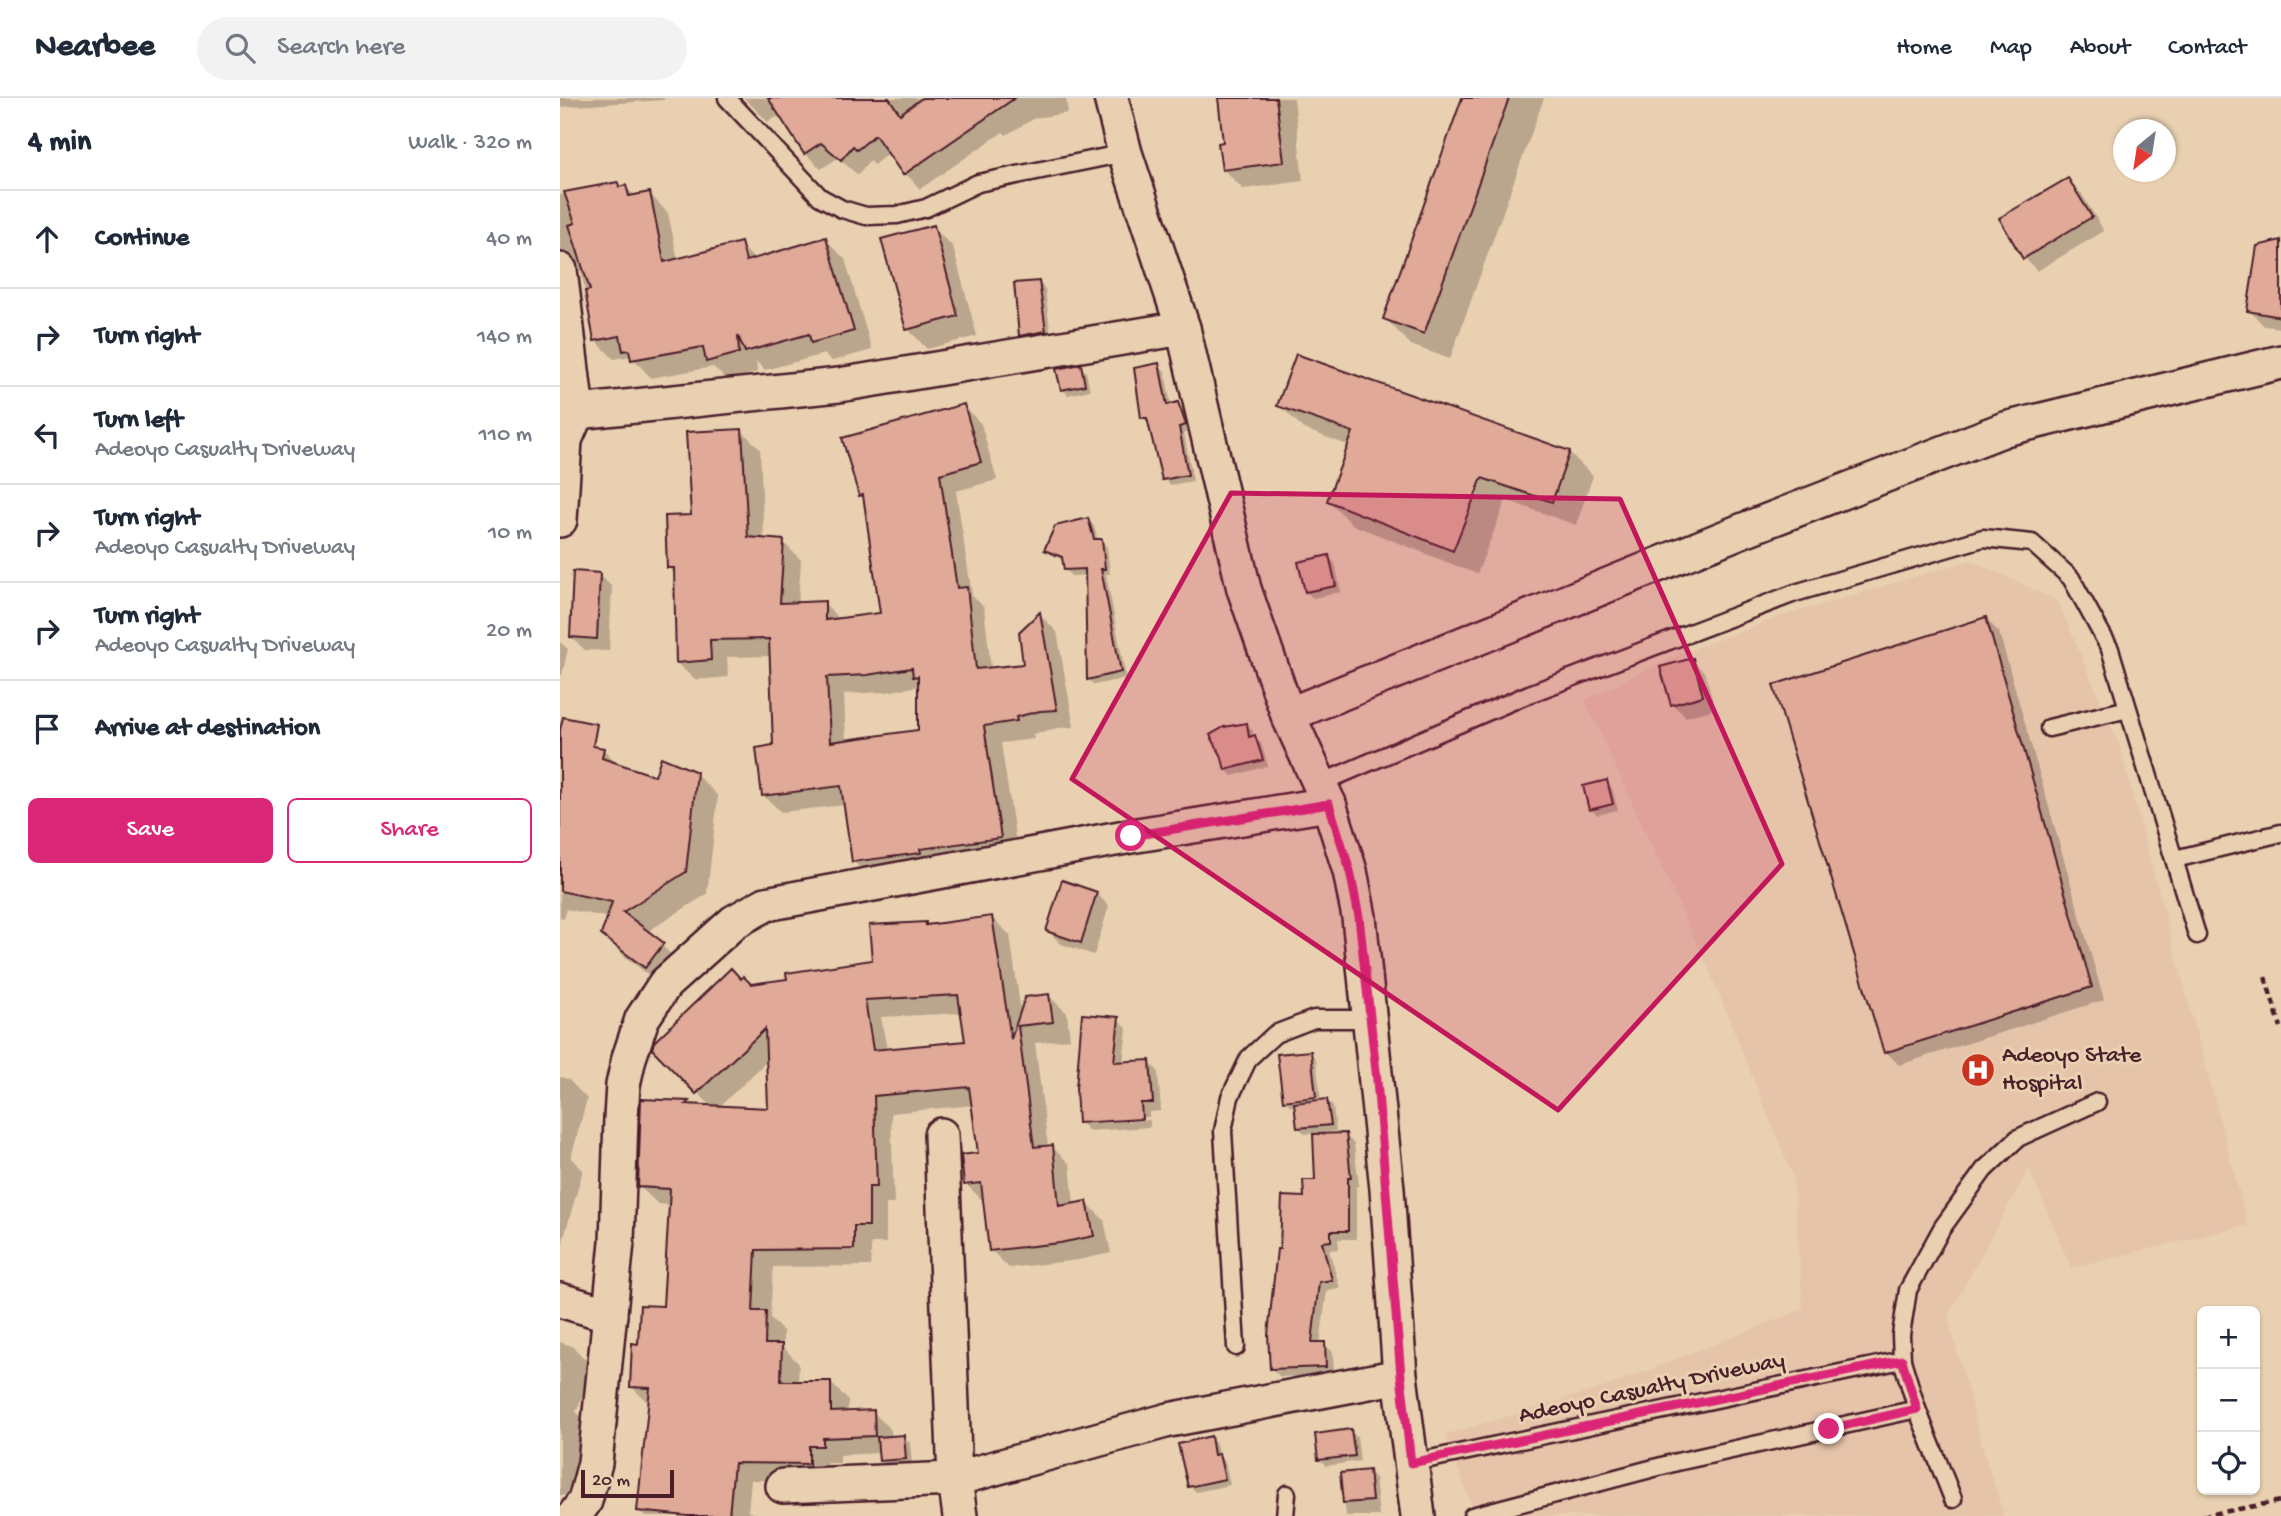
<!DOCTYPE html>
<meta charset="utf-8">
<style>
:root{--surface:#fff;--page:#f2f2f3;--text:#1f2937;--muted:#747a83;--line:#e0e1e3;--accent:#db2777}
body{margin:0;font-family:"Gochi Hand",sans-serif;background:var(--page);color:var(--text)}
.controls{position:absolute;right:21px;bottom:21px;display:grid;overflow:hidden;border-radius:10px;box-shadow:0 2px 5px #0004}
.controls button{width:63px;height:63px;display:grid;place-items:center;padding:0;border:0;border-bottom:2px solid var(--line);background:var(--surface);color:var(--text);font:35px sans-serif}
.compass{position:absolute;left:1553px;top:21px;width:63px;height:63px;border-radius:50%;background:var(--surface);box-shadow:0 2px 5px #0004;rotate:210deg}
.scale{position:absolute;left:21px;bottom:18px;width:93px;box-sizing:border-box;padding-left:7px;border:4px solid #4a1f2b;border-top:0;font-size:19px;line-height:24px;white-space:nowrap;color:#4a1f2b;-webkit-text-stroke:5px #e9d0b1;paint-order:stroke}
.stop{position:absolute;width:21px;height:21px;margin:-16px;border:5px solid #db2777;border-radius:50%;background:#fff}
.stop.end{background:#db2777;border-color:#fff;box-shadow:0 2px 7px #0008}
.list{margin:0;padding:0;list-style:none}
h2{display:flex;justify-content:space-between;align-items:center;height:91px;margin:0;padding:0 28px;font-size:30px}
h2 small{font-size:23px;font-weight:400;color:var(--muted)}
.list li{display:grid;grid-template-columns:46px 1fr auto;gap:21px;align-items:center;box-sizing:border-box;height:98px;padding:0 28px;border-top:2px solid var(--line)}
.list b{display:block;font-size:26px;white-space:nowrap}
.list p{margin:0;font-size:23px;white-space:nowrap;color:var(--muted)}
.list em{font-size:23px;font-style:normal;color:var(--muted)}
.actions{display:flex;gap:14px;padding:21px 28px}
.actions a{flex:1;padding:16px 0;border:2px solid var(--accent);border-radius:10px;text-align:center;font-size:24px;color:var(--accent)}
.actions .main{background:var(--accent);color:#fff}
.icon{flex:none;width:38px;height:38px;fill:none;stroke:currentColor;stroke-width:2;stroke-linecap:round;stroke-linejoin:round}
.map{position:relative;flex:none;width:1721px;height:1418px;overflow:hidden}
header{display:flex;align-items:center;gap:42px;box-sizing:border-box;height:98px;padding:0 35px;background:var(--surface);border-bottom:2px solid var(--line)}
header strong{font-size:33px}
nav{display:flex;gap:38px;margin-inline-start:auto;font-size:24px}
.search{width:490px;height:63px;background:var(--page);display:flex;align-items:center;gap:18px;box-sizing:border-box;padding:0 24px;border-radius:38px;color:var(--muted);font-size:26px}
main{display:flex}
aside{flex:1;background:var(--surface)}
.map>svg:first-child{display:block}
.built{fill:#e6c4aa}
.shadow{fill:#0003;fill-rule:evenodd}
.building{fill:#e0a998;stroke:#4a1f2b;stroke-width:2;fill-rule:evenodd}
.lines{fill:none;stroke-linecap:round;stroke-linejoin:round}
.service-casing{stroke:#4a1f2b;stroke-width:21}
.minor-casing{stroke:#4a1f2b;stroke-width:38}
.path{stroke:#4a1f2b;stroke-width:4.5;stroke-dasharray:7 5;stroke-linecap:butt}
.service{stroke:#e9d0b1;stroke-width:16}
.minor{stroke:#e9d0b1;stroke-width:33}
.route{stroke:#db2777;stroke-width:9}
.marked{fill:#c2185b;fill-opacity:0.2;stroke:#c2185b;stroke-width:5;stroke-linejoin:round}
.labels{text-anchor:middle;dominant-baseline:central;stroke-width:6;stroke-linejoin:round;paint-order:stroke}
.poi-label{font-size:24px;fill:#4a1f2b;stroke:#e9d0b1;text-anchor:start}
.street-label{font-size:24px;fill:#4a1f2b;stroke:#e9d0b1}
</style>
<header>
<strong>Nearbee</strong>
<div class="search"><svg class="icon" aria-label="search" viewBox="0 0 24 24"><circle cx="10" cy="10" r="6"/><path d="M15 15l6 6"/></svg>Search here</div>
<nav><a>Home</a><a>Map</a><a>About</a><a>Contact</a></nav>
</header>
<main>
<aside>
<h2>4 min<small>Walk · 320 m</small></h2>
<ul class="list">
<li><svg class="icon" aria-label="ahead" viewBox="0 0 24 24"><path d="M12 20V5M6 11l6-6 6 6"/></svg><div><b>Continue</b></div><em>40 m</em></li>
<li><svg class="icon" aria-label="right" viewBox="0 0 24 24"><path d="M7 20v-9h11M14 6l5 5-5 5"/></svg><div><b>Turn right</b></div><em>140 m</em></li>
<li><svg class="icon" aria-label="left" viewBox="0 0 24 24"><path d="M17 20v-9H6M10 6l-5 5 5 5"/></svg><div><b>Turn left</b><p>Adeoyo Casualty Driveway</p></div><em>110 m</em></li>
<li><svg class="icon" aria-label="right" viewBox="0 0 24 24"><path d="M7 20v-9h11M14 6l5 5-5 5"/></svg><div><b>Turn right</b><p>Adeoyo Casualty Driveway</p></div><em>10 m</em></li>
<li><svg class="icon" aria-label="right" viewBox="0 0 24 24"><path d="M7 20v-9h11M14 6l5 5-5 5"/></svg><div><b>Turn right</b><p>Adeoyo Casualty Driveway</p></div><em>20 m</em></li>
<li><svg class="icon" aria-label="arrive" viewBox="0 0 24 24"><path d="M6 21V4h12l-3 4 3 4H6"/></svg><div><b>Arrive at destination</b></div></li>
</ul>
<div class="actions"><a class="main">Save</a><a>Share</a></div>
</aside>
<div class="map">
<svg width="1721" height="1418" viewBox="0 0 1721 1418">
<rect width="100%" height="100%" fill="#e9d0b1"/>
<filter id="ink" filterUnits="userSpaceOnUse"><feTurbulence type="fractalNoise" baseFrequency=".0143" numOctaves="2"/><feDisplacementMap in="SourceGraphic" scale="14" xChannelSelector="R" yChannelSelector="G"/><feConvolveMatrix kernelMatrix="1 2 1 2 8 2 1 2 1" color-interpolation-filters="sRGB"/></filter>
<g filter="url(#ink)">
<path class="built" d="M1411 462 1498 503 1560 649 1688 1127 1511 1170 1469 1070 1388 1218 1424 1354 1444 1418H916L885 1337 1046 1289 1243 1211 1233 1079 1150 874 1025 602 1122 555 1222 518Z"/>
<g class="shadow">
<path d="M0 0H104V2L0 9Z"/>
<path d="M184 0H506L508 15 475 20 446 37 443 34 360 91 345 75 329 54 314 67 310 62 298 77 278 60 261 71 245 55 221 17 208 24Z"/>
<path d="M660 0H734L743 83 683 91 663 71 665 46Z"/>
<path d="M904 0H984L890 261 851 247 825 220Z"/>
<path d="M1508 82 1521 95 1544 133 1477 173 1464 159Z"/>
<path d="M57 86 62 90 66 89 75 98 89 95 108 115 118 162 180 146 195 162 265 141 285 161 312 252 272 263 264 256 205 272 196 263 197 274 167 282 153 269 91 280 71 258 54 261 35 242 21 172 7 176 0 212V97Z"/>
<path d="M373 129 393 149 417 238 367 251 348 231Z"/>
<path d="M1721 144V230L1704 228 1689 212Z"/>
<path d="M479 184 485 191 491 239 467 243 461 237Z"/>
<path d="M598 267 605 273 611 308 618 306 624 312 631 333 624 335 633 383 610 387 604 381 589 326 583 319Z"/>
<path d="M520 268 526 274 530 292 508 297 502 291Z"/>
<path d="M719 307 1009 354 1033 378 1016 427 946 402 917 476 793 427 769 403 790 348 744 331Z"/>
<path d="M404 308 421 326 437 382 396 393 412 497 424 509 431 571 465 567 480 517 497 534 514 629 498 630 473 636 474 641 441 645 458 757 311 781 293 763 285 707 221 714 203 697 215 649 211 558 167 559 168 579 135 582 117 565 116 477 108 469 132 419 182 333 200 351 204 443 223 444 241 462 238 506 264 505 280 522 322 517 305 402 300 397ZM360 588V634L286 644 284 596 326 594Z"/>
<path d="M528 422 534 428 538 443 541 442 547 449 550 476H546L566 580 534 587 528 581 527 477 511 478 505 471 503 462 492 457 486 451Z"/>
<path d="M768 459 775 465 781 494 753 500 746 494Z"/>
<path d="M39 476 52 489 49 553 25 552 11 539Z"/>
<path d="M1426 521 1439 534 1544 902 1339 967 1326 954Z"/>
<path d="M0 544 8 551 2 577H0Z"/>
<path d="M1132 562 1145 575 1155 611 1126 619 1112 606Z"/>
<path d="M687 627 693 633V639L701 645 708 668 672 678 666 672Z"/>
<path d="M0 650 44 652 60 668 96 680 136 676 158 698 147 796 87 834 124 868 107 891 65 859 43 837 49 820 6 811 4 821 0 820Z"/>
<path d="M1046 684 1052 690 1058 712 1037 717 1031 711Z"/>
<path d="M536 795 549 808 534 857 501 846 488 833Z"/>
<path d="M432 820 450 837 461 915 489 898 507 915 510 941 475 945 488 1049H492L510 1066 514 1107 526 1104 544 1122 551 1155 518 1162 449 1170 431 1152 424 1104 406 1086 420 1057 414 1007 331 1015 334 1106H326V1145H311V1168L213 1169 210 1220 223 1233V1249L239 1266 238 1284H270L288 1302V1315L313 1314 331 1332V1340L344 1339 350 1345 352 1366 327 1368 321 1362 320 1355 280 1357V1365H266V1383L191 1382 188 1414 211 1418H85L79 1412 90 1307 72 1289 80 1248 105 1210 110 1107 98 1106 80 1089 83 1002 128 1005 132 1008 152 1009 94 951 181 883 190 888 228 882 313 863 368 829ZM402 915 407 944 327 952 321 919ZM208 962 210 1012 158 1010Z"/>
<path d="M558 921 567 930 563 965 589 964 598 973 601 1013 589 1014V1019L526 1022V1026L590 1022V1029L529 1033 520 1024Z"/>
<path d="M750 955 756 961 761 1003 767 1002 773 1008 776 1033 745 1036 739 1030 736 1008H731L724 1002Z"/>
<path d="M0 979 8 981 27 1001 11 1060 23 1072 0 1154Z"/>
<path d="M785 1037 794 1046 799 1088H796V1141H778L779 1151 769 1152 780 1190 767 1192 760 1246H764L773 1254 774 1277 720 1279 712 1271 722 1153 746 1101Z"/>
<path d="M0 1244 12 1248 34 1270 16 1314 24 1321 20 1343 29 1351 22 1400 0 1397Z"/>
<path d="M790 1333 797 1339 800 1363 766 1368 760 1362Z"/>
<path d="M650 1340 656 1346 659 1358 665 1364 670 1387 636 1394 630 1388Z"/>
<path d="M809 1374 815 1380 819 1418H786L782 1376Z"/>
</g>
<g class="building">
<path d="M208 0H329L340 16 362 0H455L343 77 315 37 297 52 293 48 281 62 261 45 244 56Z"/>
<path d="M658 0H716L724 64 662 72 658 45 663 44Z"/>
<path d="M902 0H949L864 236 823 221Z"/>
<path d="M1508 80 1532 119 1463 161 1439 120Z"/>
<path d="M58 84 59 89 66 87 69 98 90 94 104 164 181 144 186 163 266 139 294 233 251 245 249 236 185 254 178 238 179 255 146 264 143 249 71 262 69 252 63 253 60 238 34 243 25 193 30 192 9 127 15 125 4 94Z"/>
<path d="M374 127 398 218 346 232 321 141Z"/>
<path d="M1721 142V219L1687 213 1697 148Z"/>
<path d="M479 183 486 233 459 238 454 185Z"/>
<path d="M736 256 1010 353 992 404 922 380 893 453 767 403 793 334 717 308Z"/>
<path d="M599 265 607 307 618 304 626 327 619 329 628 377 602 382 587 320H581L574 270Z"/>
<path d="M521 266 525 287 501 292 496 271Z"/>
<path d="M404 306 421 364 380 376 397 490 407 489 416 571 463 566 459 534 480 514 497 612 480 613 456 619 457 623 424 628 441 740 360 751 361 755 292 764 281 688 202 698 196 650 213 647 209 541 150 542 151 562 116 565 114 470H107L105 418 131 417 126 334 182 331 188 439 224 442 220 505 265 503V522L320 515 303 397 299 398 282 340ZM352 570 353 579 358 578V632L270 644 267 579 307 577Z"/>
<path d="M528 420 534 441H542L545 471H541L561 574 527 582 525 471 504 472 502 459 484 452 495 428Z"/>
<path d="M769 457 776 488 745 494 738 464Z"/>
<path d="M13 473 40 475 37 541 10 539Z"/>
<path d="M1426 519 1532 889 1324 955 1213 587Z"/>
<path d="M1133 560 1143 598 1111 607 1100 569Z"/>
<path d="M3 619 37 626 33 648 44 650 42 660 95 678 101 659 137 674 126 774 63 814 104 845 85 870 41 837 52 804 0 793V632Z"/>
<path d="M687 625 689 639 695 637 703 662 665 672 661 657 650 637 664 629Z"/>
<path d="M1047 682 1053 706 1029 712 1023 688Z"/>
<path d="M502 782 537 794 521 845 486 833Z"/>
<path d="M432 818 451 941 465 899 489 896 493 924 458 928 474 1049 493 1047 499 1108 527 1103 534 1138 500 1145 429 1153 421 1085 404 1087 401 1057 418 1055 409 989 314 998 317 1089H309V1128H294V1151L196 1152 193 1213H206L205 1246H222L221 1283H271V1314L314 1312 315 1338 263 1340V1348H249V1366L174 1365 169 1418H127L77 1413 90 1290 70 1289 72 1245 78 1246 80 1207 103 1208 110 1091 78 1089 81 1001 129 1003 126 1006 208 1010 205 931 136 996 92 951 94 944 171 870 181 881 183 878 191 886 227 881 226 875 312 862 309 827 366 824V827ZM398 897 405 943 313 952 305 902Z"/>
<path d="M522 916 559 919 554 964 590 962 593 1005H581L582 1021 518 1025 516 991Z"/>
<path d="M751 953 756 999 723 1003 717 956Z"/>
<path d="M767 1001 771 1027 737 1030 734 1005Z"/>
<path d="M786 1035 791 1080H788V1133H771V1143L762 1144 772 1182 759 1184 752 1244H765L766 1269 710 1271 708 1237 717 1151H720L722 1098 744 1099 743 1082H755L753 1036Z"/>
<path d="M791 1331 795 1358 758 1362 755 1336Z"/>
<path d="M344 1337 346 1361 319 1363 317 1339Z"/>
<path d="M651 1338 654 1357 659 1356 665 1381 628 1389 618 1346Z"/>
<path d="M809 1372 812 1403 783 1405 780 1375Z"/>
</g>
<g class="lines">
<g class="service-casing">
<g id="service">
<path d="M167 0 260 99 282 111 306 118 337 117 366 110 418 85 565 55"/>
<path d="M1489 630 1568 611"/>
<path d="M761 685 969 596 1235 495 1423 440 1472 445 1511 480 1550 551 1637 837"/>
<path d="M1615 761 1721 735"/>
<path d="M676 1249 663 1033 670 999 689 960 715 936 754 921H810"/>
<path d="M851 1365 1342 1262"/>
<path d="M1393 1401 1357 1311 1342 1262 1341 1237 1348 1192 1382 1130 1424 1072 1458 1040 1537 1004"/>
<path d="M725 1418 727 1396"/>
<path d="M912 1418 1117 1364 1357 1311"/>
</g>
</g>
<g class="minor-casing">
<g id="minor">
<path d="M551 0 565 55 623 230 684 491 728 617 769 706 790 773 799 819 827 1091 840 1278 858 1418"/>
<path d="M0 172 17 314 5 342 0 422"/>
<path d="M17 314 279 287 623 230"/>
<path d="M728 617 1181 433 1445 331 1721 264"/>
<path d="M381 1037 395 1381 400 1418"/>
<path d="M0 1202 50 1217"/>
<path d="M223 1388 395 1381 609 1322 840 1278"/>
<path d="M14 1418 25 1403 35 1365 57 1144 61 1020 63 987 69 960 82 921 105 886 174 824 206 806 571 738 769 706"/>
</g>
</g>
<g class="path">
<path d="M1705 879 1721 929"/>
<path d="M1642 1418 1721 1403"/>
</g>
<use href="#service" class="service"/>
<use href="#minor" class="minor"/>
</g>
</g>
<g class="lines" filter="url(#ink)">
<path class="route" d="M571 738 769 706 790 773 799 819 817 982 841 1278 851 1365 1342 1262 1357 1311 1269 1331"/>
</g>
<path class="marked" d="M671 395 1060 401 1222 766 998 1012 512 681Z"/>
<defs>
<g id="hospital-disc" transform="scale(1.75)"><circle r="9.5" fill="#c8321e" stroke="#e9d0b1"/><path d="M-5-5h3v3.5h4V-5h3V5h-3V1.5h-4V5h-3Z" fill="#fff"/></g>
</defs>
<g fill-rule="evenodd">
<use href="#hospital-disc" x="1418" y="972"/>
</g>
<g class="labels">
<g class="poi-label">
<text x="1442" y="958">Adeoyo State<tspan x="1442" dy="28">Hospital</tspan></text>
</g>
<g class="street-label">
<text transform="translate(1092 1291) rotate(-12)">Adeoyo Casualty Driveway</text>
</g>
</g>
</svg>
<div class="controls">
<button>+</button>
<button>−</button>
<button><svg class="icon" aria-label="locate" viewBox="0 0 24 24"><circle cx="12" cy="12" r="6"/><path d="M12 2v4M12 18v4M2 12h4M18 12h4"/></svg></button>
</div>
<svg class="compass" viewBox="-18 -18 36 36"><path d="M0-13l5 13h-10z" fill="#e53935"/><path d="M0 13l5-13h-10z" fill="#747a83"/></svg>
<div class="scale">20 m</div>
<div class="stop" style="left:571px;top:738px"></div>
<div class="stop end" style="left:1269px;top:1331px"></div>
</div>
</main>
